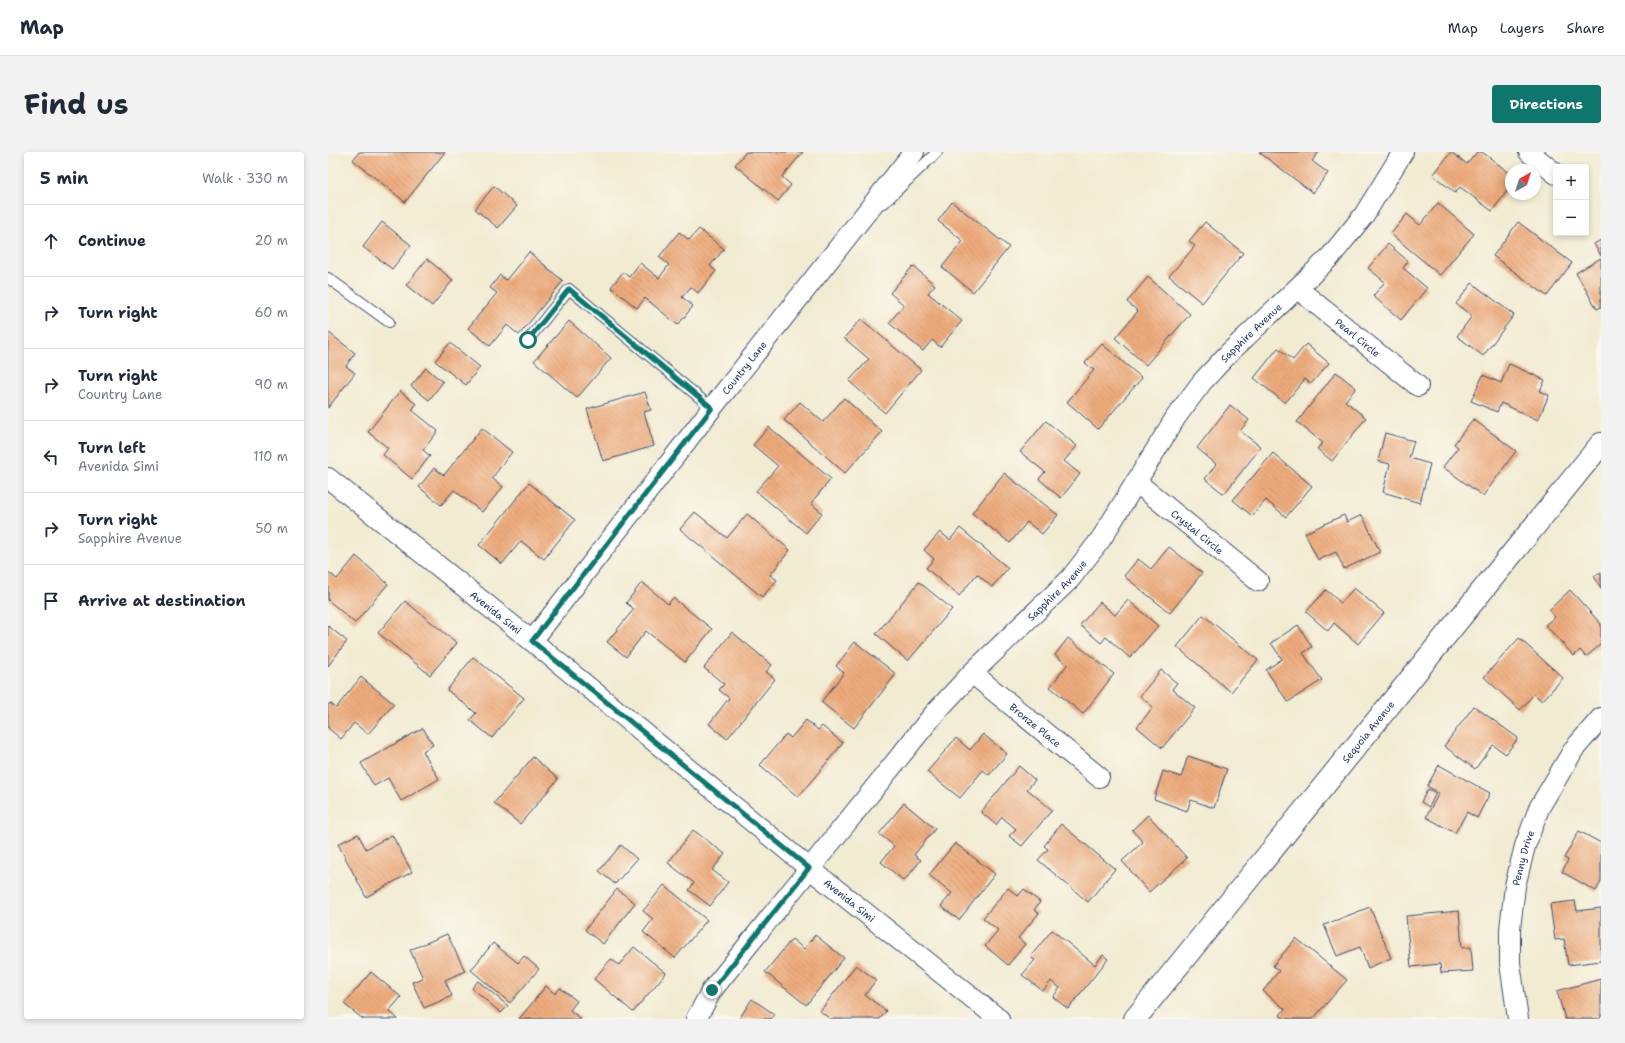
<!DOCTYPE html>
<meta charset="utf-8">
<style>
:root{--surface:#fff;--page:#f2f2f3;--text:#1f2937;--muted:#747a83;--line:#e0e1e3;--accent:#0f766e}
body{margin:0;font-family:"Shantell Sans",sans-serif;background:var(--page);color:var(--text)}
.controls{position:absolute;right:12px;top:12px;display:grid;overflow:hidden;border-radius:4px;box-shadow:0 2px 6px #0003}
.controls button{width:36px;height:36px;display:grid;place-items:center;padding:0;border:0;border-bottom:1px solid var(--line);background:var(--surface);color:var(--text);font:20px sans-serif}
.compass{position:absolute;left:1177px;top:12px;width:36px;height:36px;border-radius:50%;background:var(--surface);box-shadow:0 2px 6px #0003;rotate:39deg}
.stop{position:absolute;width:12px;height:12px;margin:-9px;border:3px solid #0f766e;border-radius:50%;background:#fff}
.stop.end{background:#0f766e;border-color:#fff;box-shadow:0 1px 4px #0008}
.list{margin:0;padding:0;list-style:none}
h2{display:flex;justify-content:space-between;align-items:center;height:52px;margin:0;padding:0 16px;font-size:17px}
h2 small{font-size:13px;font-weight:400;color:var(--muted)}
.list li{display:grid;grid-template-columns:26px 1fr auto;gap:12px;align-items:center;box-sizing:border-box;height:72px;padding:0 16px;border-top:1px solid var(--line)}
.list b{display:block;font-size:15px;white-space:nowrap}
.list p{margin:0;font-size:13px;white-space:nowrap;color:var(--muted)}
.list em{font-size:13px;font-style:normal;color:var(--muted)}
.icon{flex:none;width:22px;height:22px;fill:none;stroke:currentColor;stroke-width:2;stroke-linecap:round;stroke-linejoin:round}
.map{position:relative;flex:none;width:1273px;height:867px;overflow:hidden;border-radius:4px}
header{display:flex;align-items:center;gap:24px;box-sizing:border-box;height:56px;padding:0 20px;background:var(--surface);border-bottom:1px solid var(--line)}
header strong{font-size:19px}
nav{display:flex;gap:22px;margin-inline-start:auto;font-size:14px}
.intro{display:flex;align-items:center;justify-content:space-between;box-sizing:border-box;height:96px;padding:0 24px}
h1{margin:0;font-size:28px}
.button{padding:10px 18px;border-radius:4px;background:var(--accent);color:#fff;font-size:14px;font-weight:700}
main{display:flex;gap:24px;padding:0 24px}
aside{flex:1;background:var(--surface);border-radius:4px;box-shadow:0 2px 6px #0003}
.map>svg:first-child{display:block}
.building{fill:url(#building-back-hatch)}
.lines{fill:none;stroke-linecap:round;stroke-linejoin:round}
.service-casing{stroke:#3b4b6f;stroke-width:12}
.minor-casing{stroke:#3b4b6f;stroke-width:22}
.tertiary-casing{stroke:#3b4b6f;stroke-width:24}
.service{stroke:#fff;stroke-width:10}
.minor{stroke:#fff;stroke-width:20}
.tertiary{stroke:#fff;stroke-width:22}
.route{stroke:#0f766e;stroke-width:5}
.labels{text-anchor:middle;dominant-baseline:central;stroke-width:3;stroke-linejoin:round;paint-order:stroke}
.street-label{font-size:10px;fill:#1b2f5e;stroke:#fbf7ec}
</style>
<header>
<strong>Map</strong>
<nav><a>Map</a><a>Layers</a><a>Share</a></nav>
</header>
<div class="intro"><h1>Find us</h1><a class="button">Directions</a></div>
<main>
<aside>
<h2>5 min<small>Walk · 330 m</small></h2>
<ul class="list">
<li><svg class="icon" aria-label="ahead" viewBox="0 0 24 24"><path d="M12 20V5M6 11l6-6 6 6"/></svg><div><b>Continue</b></div><em>20 m</em></li>
<li><svg class="icon" aria-label="right" viewBox="0 0 24 24"><path d="M7 20v-9h11M14 6l5 5-5 5"/></svg><div><b>Turn right</b></div><em>60 m</em></li>
<li><svg class="icon" aria-label="right" viewBox="0 0 24 24"><path d="M7 20v-9h11M14 6l5 5-5 5"/></svg><div><b>Turn right</b><p>Country Lane</p></div><em>90 m</em></li>
<li><svg class="icon" aria-label="left" viewBox="0 0 24 24"><path d="M17 20v-9H6M10 6l-5 5 5 5"/></svg><div><b>Turn left</b><p>Avenida Simi</p></div><em>110 m</em></li>
<li><svg class="icon" aria-label="right" viewBox="0 0 24 24"><path d="M7 20v-9h11M14 6l5 5-5 5"/></svg><div><b>Turn right</b><p>Sapphire Avenue</p></div><em>50 m</em></li>
<li><svg class="icon" aria-label="arrive" viewBox="0 0 24 24"><path d="M6 21V4h12l-3 4 3 4H6"/></svg><div><b>Arrive at destination</b></div></li>
</ul>
</aside>
<div class="map">
<svg width="1273" height="867" viewBox="0 0 1273 867">
<defs>
<pattern id="building-back-hatch" width="6" height="6" patternUnits="userSpaceOnUse"><rect width="6" height="6" fill="#edab7b"/><path d="M-1 5l2 2M0 0l6 6M5-1l2 2" fill="none" stroke="#cb936d"/></pattern>
</defs>
<rect width="100%" height="100%" fill="#fbf7ec"/>
<filter id="ink" filterUnits="userSpaceOnUse"><feTurbulence type="fractalNoise" baseFrequency=".025" numOctaves="2"/><feDisplacementMap in="SourceGraphic" scale="8" xChannelSelector="R" yChannelSelector="G"/><feConvolveMatrix kernelMatrix="1 2 1 2 8 2 1 2 1" color-interpolation-filters="sRGB"/></filter>
<filter id="wash" filterUnits="userSpaceOnUse"><feTurbulence type="fractalNoise" baseFrequency=".012" numOctaves="4" result="noise"/><feDisplacementMap in="SourceGraphic" scale="16" xChannelSelector="R" yChannelSelector="G"/><feGaussianBlur stdDeviation="0.9" result="paint"/><feColorMatrix in="noise" values="0 0 0 0 0 0 0 0 0 0 0 0 0 0 0 0 0 1.4 0 .05"/><feComposite in="paint" operator="in"/></filter>
<g filter="url(#wash)">
<rect width="100%" height="100%" fill="#f1ebd2"/>
<g id="blocks">
<g class="building">
<path d="M31 0H117L77 50 25 8Z"/>
<path d="M418 0H475L454 25 463 33 450 49 407 13Z"/>
<path d="M931 0H991L984 9 1000 21 985 41Z"/>
<path d="M1123 0 1139 12 1149 0H1154L1183 22V34L1164 59 1132 35 1127 41 1105 23Z"/>
<path d="M166 34 189 54 170 76 147 57Z"/>
<path d="M624 50 681 95 645 140 614 115 635 89 610 69Z"/>
<path d="M1110 51 1146 82 1112 123 1063 82 1079 62 1092 73Z"/>
<path d="M54 70 83 93 64 117 35 95Z"/>
<path d="M877 70 915 101 874 151 841 124 867 94 861 89Z"/>
<path d="M1190 70 1244 111 1219 144 1165 104Z"/>
<path d="M371 77 396 97 382 114 388 119 370 141 363 135 354 145 365 154 350 173 317 146 309 156 283 135 295 120 301 125 312 111 331 126 341 113 331 105 351 80 361 88Z"/>
<path d="M1273 88V104L1266 92Z"/>
<path d="M1060 92 1080 109 1075 116 1099 136 1073 168 1045 144 1057 130 1040 116Z"/>
<path d="M201 100 235 129 191 183 179 173 162 194 140 176 169 141 162 136 172 123 178 128Z"/>
<path d="M1273 106V155L1269 157 1248 121Z"/>
<path d="M99 107 125 128 104 154 78 133Z"/>
<path d="M585 114 607 133 600 141 634 169 612 195 604 188 595 199 561 171 576 153 562 141Z"/>
<path d="M820 125 862 162 818 213 787 186 810 159 799 150Z"/>
<path d="M1144 131 1186 163 1155 204 1129 184 1144 164 1128 152Z"/>
<path d="M533 167 593 218 557 261 521 229 541 207 516 186Z"/>
<path d="M241 169 283 206 249 246 206 209Z"/>
<path d="M0 180 27 201 18 214 27 221 0 256Z"/>
<path d="M122 191 152 215 138 233 107 209Z"/>
<path d="M774 192 814 226 770 277 739 250 766 218 757 211Z"/>
<path d="M978 192 1001 211 983 232 977 227 957 251 926 226 950 196 965 208Z"/>
<path d="M1181 212 1217 228 1212 239 1221 243 1210 268 1173 251 1169 260 1143 249 1155 223 1173 231Z"/>
<path d="M98 216 115 230 101 248 83 234Z"/>
<path d="M1008 220 1028 236 1017 249 1038 266 1004 309 989 297 995 291 969 270Z"/>
<path d="M72 239 88 252 84 258 110 279 95 298 102 304 84 327 55 303 60 296 40 280Z"/>
<path d="M317 240 323 258 316 260 326 294 275 309 259 257Z"/>
<path d="M516 246 554 280 517 321 456 268 472 250 495 270Z"/>
<path d="M902 253 921 268 912 279 933 295 896 342 877 327 888 312 869 296Z"/>
<path d="M1145 267 1188 299 1155 344 1115 315 1130 295 1126 292Z"/>
<path d="M718 269 749 294 736 309 752 322 733 346 711 327 717 320 692 300Z"/>
<path d="M441 275 503 327 483 351 494 361 478 381 428 339 450 314 425 293Z"/>
<path d="M154 276 184 300 164 326 175 335 154 360 126 338 113 353 91 335 106 316 116 323Z"/>
<path d="M1057 281 1086 289 1081 306 1102 312 1092 351 1055 340 1062 312 1050 309Z"/>
<path d="M945 301 984 334 958 365 938 348 924 364 905 348Z"/>
<path d="M676 321 730 363 714 382 699 370 682 391 644 361Z"/>
<path d="M201 331 247 368 216 407 193 389 174 412 151 393Z"/>
<path d="M367 360 399 386 419 362 462 398 442 423 449 428 434 445 352 377Z"/>
<path d="M1016 363 1019 370 1034 363 1052 400 1016 417 1008 400 990 408 977 381Z"/>
<path d="M632 376 680 416 664 435 649 422 631 444 598 416 606 407 596 398 612 380 622 388Z"/>
<path d="M841 395 874 421 842 461 796 424 810 407 823 417Z"/>
<path d="M28 404 60 432 27 471 0 448V420L9 427Z"/>
<path d="M1273 420V436L1266 424Z"/>
<path d="M314 430 340 452 345 446 384 477 357 510 318 479 298 505 279 490 306 457 298 451Z"/>
<path d="M591 430 624 457 580 509 548 482Z"/>
<path d="M1026 436 1056 461 1030 492 1006 471 1000 479 978 460 998 438 1013 451Z"/>
<path d="M1242 438 1273 472V492L1258 505 1252 498 1246 504 1217 473 1227 465 1221 458Z"/>
<path d="M800 448 830 474 802 506 778 485 773 491 752 473 772 450 787 463Z"/>
<path d="M77 449 129 491 102 523 50 481Z"/>
<path d="M875 463 930 508 903 540 849 495Z"/>
<path d="M970 473 984 495 975 501 994 528 960 550 938 518 954 507 943 491Z"/>
<path d="M0 474 19 489 0 514Z"/>
<path d="M404 480 444 513 438 520 447 527 399 587 381 572 401 546 391 538 396 532 376 516Z"/>
<path d="M740 486 786 522 755 562 722 535 739 513 727 503Z"/>
<path d="M1191 486 1235 526 1214 549 1206 542 1192 558 1156 525Z"/>
<path d="M527 490 568 522 526 576 493 550 516 521 508 514Z"/>
<path d="M145 505 196 546 164 586 142 568 148 561 119 538Z"/>
<path d="M833 518 849 531 844 537 867 556 834 596 809 575 825 555 812 544Z"/>
<path d="M33 525 66 552 40 582 26 571 13 587 0 576V553L2 551 8 556Z"/>
<path d="M1146 554 1190 586 1178 602 1165 593 1147 617 1116 594Z"/>
<path d="M478 568 490 578 494 574 515 591 470 645 432 613 458 582 463 586Z"/>
<path d="M95 576 105 593 95 599 111 627 73 649 60 626 46 634 33 611Z"/>
<path d="M655 582 679 602 661 623 655 618 632 646 599 620 628 586 642 598Z"/>
<path d="M860 604 899 617 886 656 863 648 859 659 826 647 835 619 853 625Z"/>
<path d="M205 605 230 627 192 672 166 651Z"/>
<path d="M1111 613 1162 641 1149 666 1139 660 1127 681 1098 665 1111 641 1099 634Z"/>
<path d="M691 614 707 628 699 637 724 658 694 694 681 684 688 677 674 665 668 673 653 660Z"/>
<path d="M1100 637 1108 641 1101 655 1093 650Z"/>
<path d="M576 651 607 677 586 703 593 708 576 729 553 710 566 694 551 682Z"/>
<path d="M820 663 859 706 821 740 794 709 815 690 804 678Z"/>
<path d="M733 672 787 717 760 750 710 708 720 697 716 694Z"/>
<path d="M365 678 397 702 384 718 400 730 382 754 361 738 366 731 340 711Z"/>
<path d="M1251 679 1273 691V729L1268 739 1234 720 1240 708 1236 706Z"/>
<path d="M30 682 38 697 64 683 84 720 38 745 10 692Z"/>
<path d="M627 691 667 722 631 768 613 754 624 741 601 723Z"/>
<path d="M293 693 309 707 287 732 271 719Z"/>
<path d="M336 733 379 768 347 806 315 780 325 767 315 759Z"/>
<path d="M680 736 690 744 696 737 712 750 706 758 711 761 690 786 697 792 680 813 657 794 670 778 655 766Z"/>
<path d="M289 737 307 751 275 792 257 778Z"/>
<path d="M1247 749 1249 759 1273 756V809L1240 813 1236 787 1227 788 1222 752Z"/>
<path d="M1042 755 1063 806 1040 816 1032 795 1009 804 996 773Z"/>
<path d="M1131 759 1134 796 1143 795 1145 819 1113 821 1112 812 1083 815 1078 764Z"/>
<path d="M724 778 767 813 775 803 780 807 740 857 725 845 732 836 723 829 715 839 694 823 707 808 702 805Z"/>
<path d="M119 782 137 819 117 828 124 844 96 856 84 830 95 826 82 798Z"/>
<path d="M487 783 516 806 478 853 437 820 464 787 476 797Z"/>
<path d="M968 786 1019 828 985 867H957L952 863 957 857 935 839 951 819 945 814Z"/>
<path d="M165 791 190 811 196 804 211 817 182 851 143 818Z"/>
<path d="M306 795 338 821 305 860 266 827 283 807 291 813Z"/>
<path d="M528 813 548 828 537 843 558 859 552 867H502L492 859Z"/>
<path d="M43 820 73 845 61 859 70 867H35L16 852Z"/>
<path d="M1273 827V867H1237L1229 839Z"/>
<path d="M150 829 180 854 173 861 144 836Z"/>
<path d="M218 834 227 842 232 836 249 849 242 858 253 867H191Z"/>
<path d="M424 847 446 862 443 867H411Z"/>
</g>
</g>
</g>
<g filter="url(#ink)">
<use href="#blocks" fill-opacity="0" stroke="#3b4b6f" stroke-width="1"/>
<g class="lines">
<g class="service-casing">
<g id="service">
<path d="M556 51 609 0"/>
<path d="M0 126 61 170"/>
<path d="M200 188 241 137 384 256"/>
</g>
</g>
<g class="minor-casing">
<g id="minor">
<path d="M1201 0 1228 22"/>
<path id="s1" d="M970 137 1090 234"/>
<path id="s2" d="M0 326 204 489 481 716 671 867"/>
<path id="s3" d="M808 330 930 429"/>
<path id="s4" d="M204 489 384 256 586 0"/>
<path id="s5" d="M644 521 771 625"/>
<path id="s6" d="M368 867 384 838 606 562 644 521 742 427 773 387 848 265 874 230 901 201 1002 105 1036 63 1075 0"/>
<path id="s7" d="M1190 867 1182 811V777L1187 734 1197 694 1211 656 1246 597 1273 566"/>
</g>
</g>
<g class="tertiary-casing">
<g id="tertiary">
<path id="s8" d="M807 867 1273 292"/>
</g>
</g>
<use href="#service" class="service"/>
<use href="#minor" class="minor"/>
<use href="#tertiary" class="tertiary"/>
</g>
</g>
<g class="lines" filter="url(#ink)">
<path class="route" d="M200 188 241 137 384 256 204 489 481 716 384 838"/>
</g>
<g class="labels">
<g class="street-label">
<text stroke="none"><textPath href="#s6" startOffset="886">Sapphire Avenue</textPath></text>
<text stroke="none"><textPath href="#s1" startOffset="77">Pearl Circle</textPath></text>
<text stroke="none"><textPath href="#s4" startOffset="346">Country Lane</textPath></text>
<text stroke="none"><textPath href="#s3" startOffset="79">Crystal Circle</textPath></text>
<text stroke="none"><textPath href="#s6" startOffset="562">Sapphire Avenue</textPath></text>
<text stroke="none"><textPath href="#s2" startOffset="215">Avenida Simi</textPath></text>
<text stroke="none"><textPath href="#s5" startOffset="82">Bronze Place</textPath></text>
<text stroke="none"><textPath href="#s8" startOffset="370">Sequoia Avenue</textPath></text>
<text stroke="none"><textPath href="#s7" startOffset="163">Penny Drive</textPath></text>
<text stroke="none"><textPath href="#s2" startOffset="671">Avenida Simi</textPath></text>
</g>
</g>
</svg>
<div class="controls">
<button>+</button>
<button>−</button>
</div>
<svg class="compass" viewBox="-18 -18 36 36"><path d="M0-13l5 13h-10z" fill="#e53935"/><path d="M0 13l5-13h-10z" fill="#747a83"/></svg>
<div class="stop" style="left:200px;top:188px"></div>
<div class="stop end" style="left:384px;top:838px"></div>
</div>
</main>
